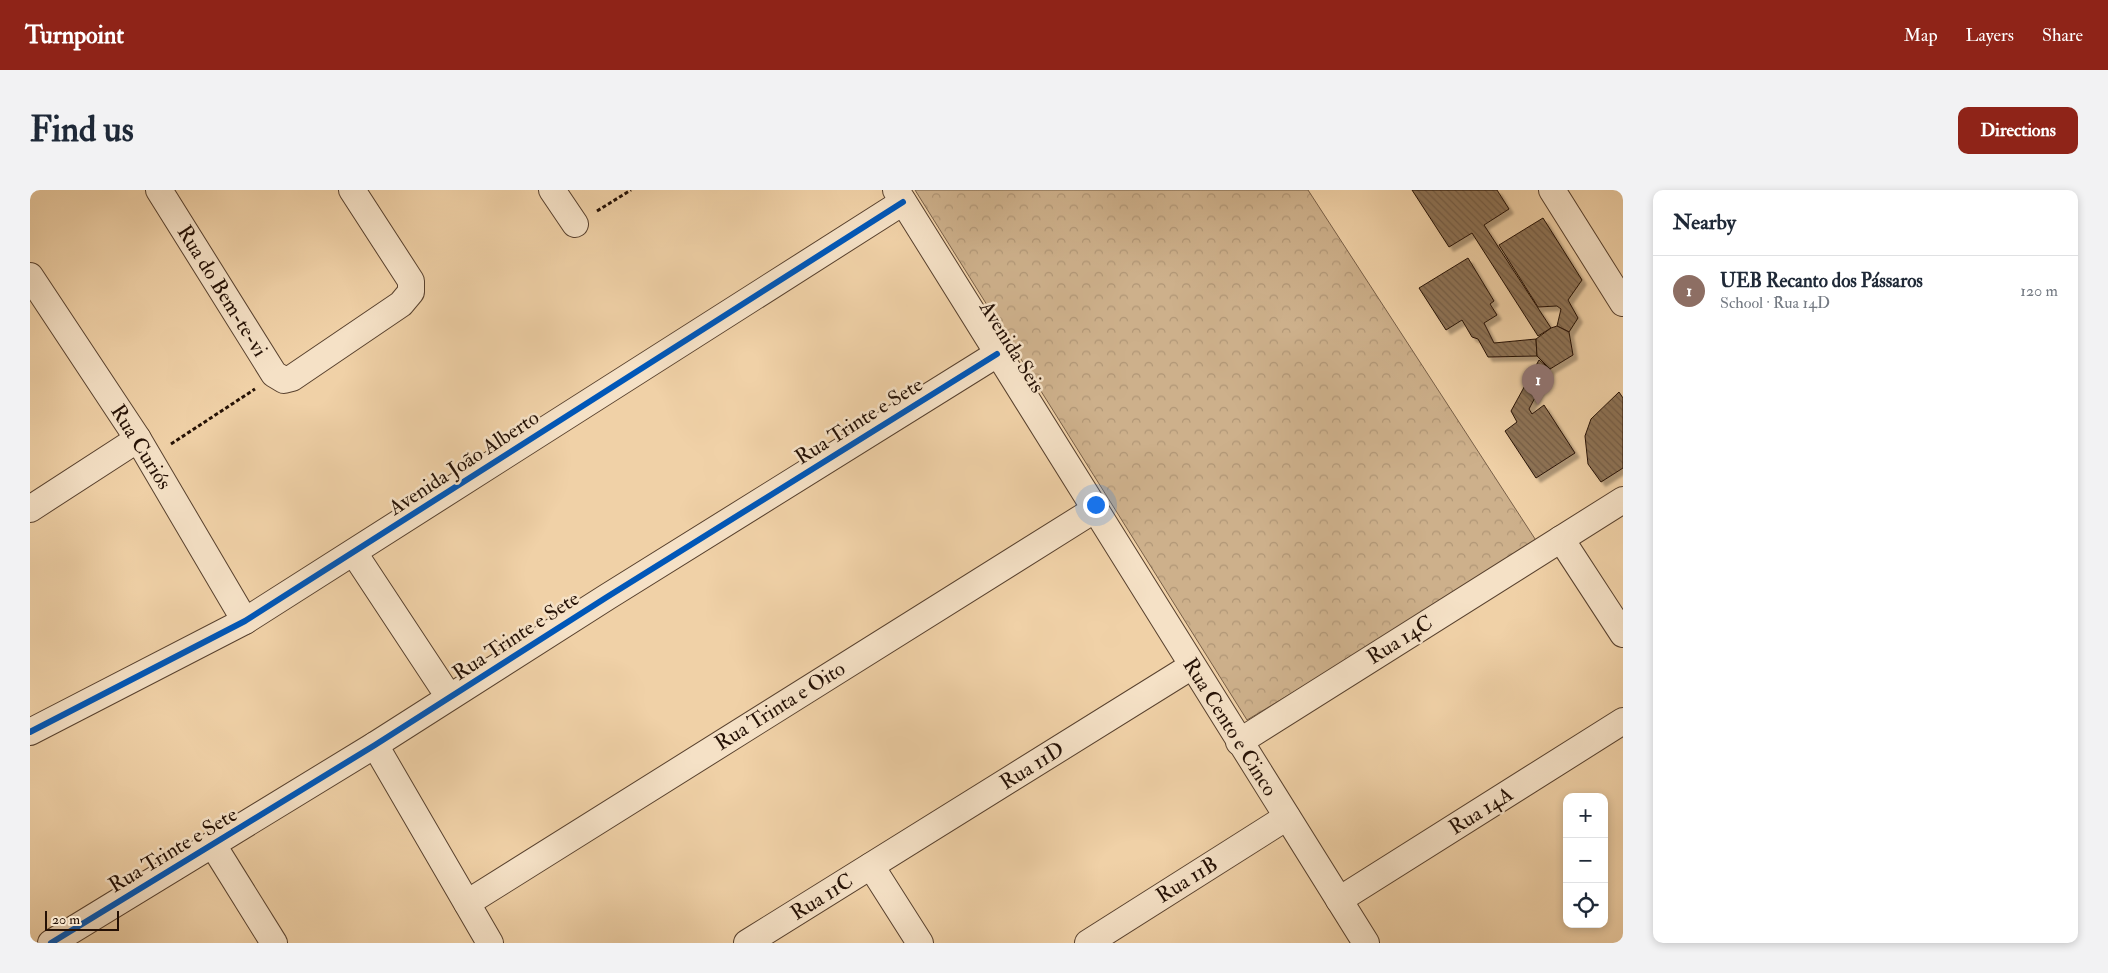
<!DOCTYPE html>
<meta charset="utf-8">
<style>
:root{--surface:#fff;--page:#f2f2f3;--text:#1f2937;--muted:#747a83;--line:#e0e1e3;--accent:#8f2418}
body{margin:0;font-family:"IM FELL Double Pica",serif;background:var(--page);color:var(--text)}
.controls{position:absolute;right:15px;bottom:15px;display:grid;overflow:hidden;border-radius:10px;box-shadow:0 2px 8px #0003}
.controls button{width:45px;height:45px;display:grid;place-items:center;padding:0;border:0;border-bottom:1px solid var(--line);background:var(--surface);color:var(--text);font:25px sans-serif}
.scale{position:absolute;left:15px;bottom:12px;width:74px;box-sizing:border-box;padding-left:5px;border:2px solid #251105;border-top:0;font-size:14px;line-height:18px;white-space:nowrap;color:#251105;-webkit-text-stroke:4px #f5e1c6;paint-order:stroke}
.you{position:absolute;left:1065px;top:314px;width:18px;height:18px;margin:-12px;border:4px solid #fff;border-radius:50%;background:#1a73e8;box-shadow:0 0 0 8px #1a73e833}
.badge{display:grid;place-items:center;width:32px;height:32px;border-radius:50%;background:var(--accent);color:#fff;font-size:16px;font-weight:700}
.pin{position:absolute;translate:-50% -41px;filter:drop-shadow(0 1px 2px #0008)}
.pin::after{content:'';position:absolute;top:26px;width:18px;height:15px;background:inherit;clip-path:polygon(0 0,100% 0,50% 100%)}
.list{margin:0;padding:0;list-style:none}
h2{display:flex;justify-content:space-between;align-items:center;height:65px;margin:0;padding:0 20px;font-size:21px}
h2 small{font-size:16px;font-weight:400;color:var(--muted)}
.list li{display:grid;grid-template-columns:32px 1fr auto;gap:15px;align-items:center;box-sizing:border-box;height:70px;padding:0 20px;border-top:1px solid var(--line)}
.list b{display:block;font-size:19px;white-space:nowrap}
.list p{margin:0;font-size:16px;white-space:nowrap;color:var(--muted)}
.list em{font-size:16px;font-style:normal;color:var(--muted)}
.icon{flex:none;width:28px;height:28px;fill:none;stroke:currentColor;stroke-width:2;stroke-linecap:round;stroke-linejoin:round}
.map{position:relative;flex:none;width:1593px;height:753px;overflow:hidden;border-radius:10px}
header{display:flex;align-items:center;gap:30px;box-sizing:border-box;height:70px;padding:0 25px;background:var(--accent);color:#fff}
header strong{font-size:24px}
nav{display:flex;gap:28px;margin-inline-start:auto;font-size:18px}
.intro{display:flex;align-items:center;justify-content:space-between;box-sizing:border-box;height:120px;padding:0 30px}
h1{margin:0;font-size:35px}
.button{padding:12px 22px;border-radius:10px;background:var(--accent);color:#fff;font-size:18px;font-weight:700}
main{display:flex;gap:30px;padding:0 30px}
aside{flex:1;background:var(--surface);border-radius:10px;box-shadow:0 2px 8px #0003}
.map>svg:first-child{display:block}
.forest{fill:url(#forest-crowns);stroke:#796048}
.building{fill:url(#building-back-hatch);stroke:#251105;filter:url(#shadow)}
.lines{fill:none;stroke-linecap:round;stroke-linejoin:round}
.minor-casing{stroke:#58412e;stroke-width:28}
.path{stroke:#251105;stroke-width:3;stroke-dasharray:4 2.5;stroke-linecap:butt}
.minor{stroke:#f5e1c6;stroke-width:26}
.cycleway-casing{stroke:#f5e1c6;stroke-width:9}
.cycleway{stroke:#0057b8;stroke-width:6}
.labels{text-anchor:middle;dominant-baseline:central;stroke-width:5;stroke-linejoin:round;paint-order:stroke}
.street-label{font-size:21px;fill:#251105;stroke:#f5e1c6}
</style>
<header>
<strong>Turnpoint</strong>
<nav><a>Map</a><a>Layers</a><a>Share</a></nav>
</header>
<div class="intro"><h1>Find us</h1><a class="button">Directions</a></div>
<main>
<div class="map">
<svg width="1593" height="753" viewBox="0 0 1593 753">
<defs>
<pattern id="forest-crowns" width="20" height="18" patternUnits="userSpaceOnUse" patternTransform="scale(1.25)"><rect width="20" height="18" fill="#cdb08b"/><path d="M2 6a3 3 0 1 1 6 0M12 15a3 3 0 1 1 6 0" fill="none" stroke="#b09676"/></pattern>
<pattern id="building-back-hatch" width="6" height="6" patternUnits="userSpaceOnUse" patternTransform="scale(1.25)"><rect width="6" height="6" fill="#8f7559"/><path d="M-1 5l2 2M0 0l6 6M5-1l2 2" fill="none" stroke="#755f48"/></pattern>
<filter id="shadow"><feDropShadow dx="4.5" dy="4.5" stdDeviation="1" flood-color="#0004"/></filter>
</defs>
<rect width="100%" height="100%" fill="#f0d1a7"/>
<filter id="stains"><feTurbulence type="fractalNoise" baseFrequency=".004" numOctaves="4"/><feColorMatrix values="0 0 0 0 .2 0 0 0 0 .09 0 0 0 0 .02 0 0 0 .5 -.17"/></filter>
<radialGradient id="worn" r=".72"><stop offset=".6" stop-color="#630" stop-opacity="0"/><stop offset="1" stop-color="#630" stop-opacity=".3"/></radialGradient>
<path class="forest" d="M885 0H1278L1509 355 1217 530Z"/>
<g class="building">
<path d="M1382 0H1467L1479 19 1454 35 1521 138 1508 146 1442 43 1419 57Z"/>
<path d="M1513 28 1552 90 1538 110 1548 128 1539 142 1527 136 1531 119 1527 116 1508 117 1469 55Z"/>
<path d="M1438 68 1464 111 1460 114 1467 125 1454 133 1464 153 1506 149 1507 166 1458 167 1448 149 1442 147 1432 130 1416 140 1389 98Z"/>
<path d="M1527 136 1539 142 1543 165 1520 179 1507 166 1506 149 1521 138Z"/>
<path d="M1509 170 1520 179 1499 219 1502 224 1514 215 1545 263 1506 288 1475 241 1487 232 1481 221Z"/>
<path d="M1589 202 1593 208V278L1571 292 1558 274 1555 246 1561 229Z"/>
</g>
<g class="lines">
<g class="minor-casing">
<g id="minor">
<path d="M129 0 244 184 254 190 262 188 371 114 381 102V91L322 0"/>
<path d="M522 0 545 34"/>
<path d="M866 0 1336 753"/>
<path d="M1522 0 1593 113"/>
<path d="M0 86 108 249 215 431"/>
<path d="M0 319 108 249"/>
<path d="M1531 349 1593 444"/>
<path d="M324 363 419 507"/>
<path d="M0 542 215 431 873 12"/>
<path d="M1209 552 1593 310"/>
<path d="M345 555 460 753"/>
<path d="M183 655 244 753"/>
<path d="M841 676 890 753"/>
<path d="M1309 710 1593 531"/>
<path d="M437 713 1064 320"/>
<path d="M21 753 345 555 577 407 967 164"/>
<path d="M717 753 1162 476"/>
<path d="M1058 753 1257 627"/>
</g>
</g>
<g class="path">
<path d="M567 21 601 0"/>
<path d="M141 254 225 199"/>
</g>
<use href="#minor" class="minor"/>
<g class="cycleway-casing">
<g id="cycleway">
<path d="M0 542 215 431 873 12"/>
<path d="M21 753 345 555 577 407 967 164"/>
</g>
</g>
<use href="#cycleway" class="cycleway"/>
</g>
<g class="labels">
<g class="street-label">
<text transform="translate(192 101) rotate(58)">Rua do Bem-te-vi</text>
<text transform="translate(982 157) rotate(58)">Avenida Seis</text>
<text transform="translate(829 231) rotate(-32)">Rua Trinte e Sete</text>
<text transform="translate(111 257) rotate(58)">Rua Curiós</text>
<text transform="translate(434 273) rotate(-33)">Avenida João Alberto</text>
<text transform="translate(486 446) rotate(-33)">Rua Trinte e Sete</text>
<text transform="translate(1370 450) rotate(-32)">Rua 14C</text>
<text transform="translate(750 516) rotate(-32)">Rua Trinta e Oito</text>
<text transform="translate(1200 537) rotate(58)">Rua Cento e Cinco</text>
<text transform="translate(1002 576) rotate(-32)">Rua 11D</text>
<text transform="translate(1451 621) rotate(-32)">Rua 14A</text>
<text transform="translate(143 660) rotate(-31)">Rua Trinte e Sete</text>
<text transform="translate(1157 690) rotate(-32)">Rua 11B</text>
<text transform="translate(792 707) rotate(-32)">Rua 11C</text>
</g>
</g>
<rect width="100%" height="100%" filter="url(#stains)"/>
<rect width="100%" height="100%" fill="url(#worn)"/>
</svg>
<div class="controls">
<button>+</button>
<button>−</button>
<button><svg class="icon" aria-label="locate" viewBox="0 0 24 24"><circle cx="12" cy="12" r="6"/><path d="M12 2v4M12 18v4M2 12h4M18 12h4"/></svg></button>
</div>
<div class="scale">20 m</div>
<div class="you"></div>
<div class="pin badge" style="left:1508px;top:215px;background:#8d6e63">1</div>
</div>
<aside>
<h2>Nearby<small></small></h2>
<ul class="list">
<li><span class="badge" style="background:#8d6e63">1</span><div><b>UEB Recanto dos Pássaros</b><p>School · Rua 14D</p></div><em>120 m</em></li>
</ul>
</aside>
</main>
